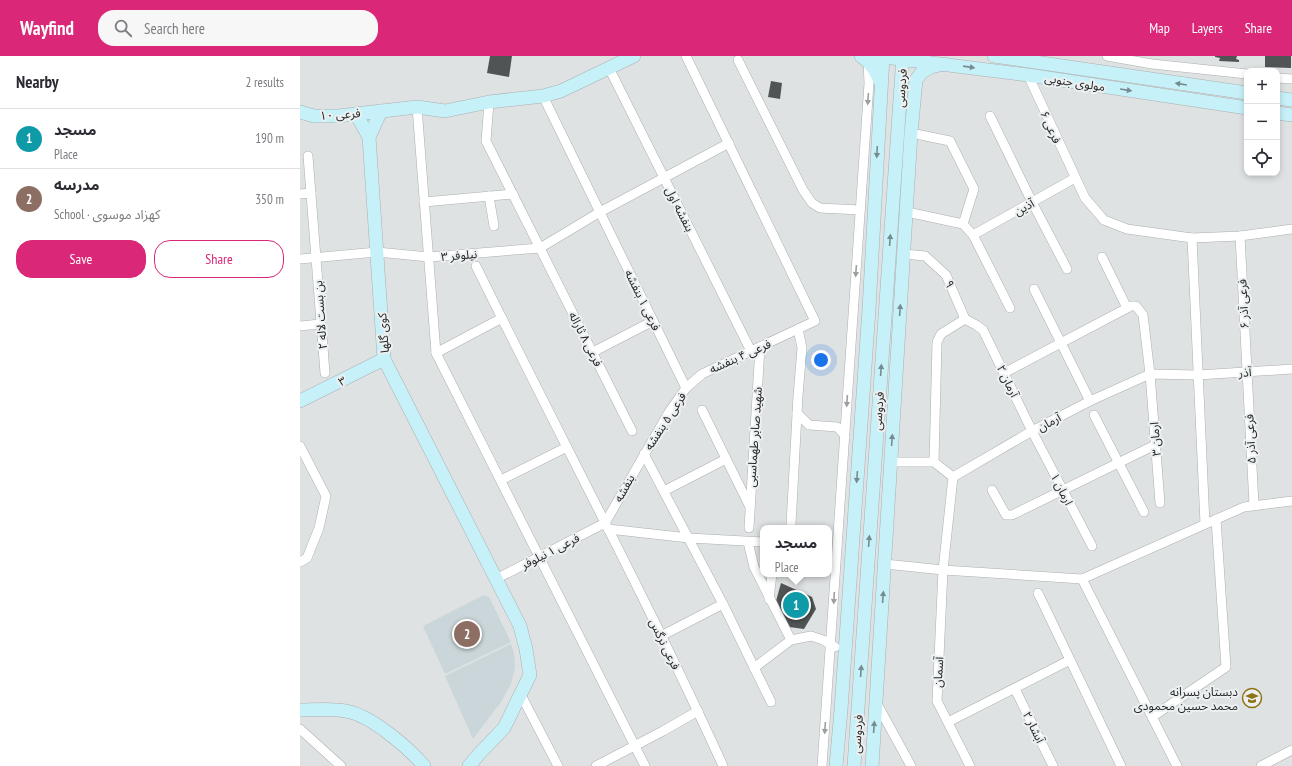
<!DOCTYPE html>
<meta charset="utf-8">
<style>
:root{--surface:#fff;--page:#f7f7f7;--text:#2b2b33;--muted:#7c7c81;--line:#e1e1e2;--accent:#db2777}
body{margin:0;font-family:"PT Sans Narrow","Noto Sans Arabic",sans-serif;background:var(--page);color:var(--text)}
.controls{position:absolute;right:12px;top:12px;display:grid;overflow:hidden;border-radius:8px;box-shadow:0 2px 6px #0003}
.controls button{width:36px;height:36px;display:grid;place-items:center;padding:0;border:0;border-bottom:1px solid var(--line);background:var(--surface);color:var(--text);font:20px sans-serif}
.you{position:absolute;left:521px;top:304px;width:14px;height:14px;margin:-10px;border:3px solid #fff;border-radius:50%;background:#1a73e8;box-shadow:0 0 0 6px #1a73e833}
.badge{display:grid;place-items:center;width:26px;height:26px;border-radius:50%;background:var(--accent);color:#fff;font-size:13px;font-weight:700}
.pin{position:absolute;translate:-50% -50%;border:2px solid #fff;box-shadow:0 1px 4px #0006}
.popup{position:absolute;left:460px;top:469px;width:72px;height:52px;box-sizing:border-box;display:grid;place-content:center;border-radius:8px;background:var(--surface);filter:drop-shadow(0 1px 3px #0005);font-size:13px;white-space:nowrap;color:var(--muted)}
.popup b{font-size:15px;color:var(--text)}
.popup::after{content:'';position:absolute;left:50%;top:100%;margin-left:-8px;border:8px solid transparent;border-top-color:var(--surface)}
.list{margin:0;padding:0;list-style:none}
h2{display:flex;justify-content:space-between;align-items:center;height:52px;margin:0;padding:0 16px;font-size:17px}
h2 small{font-size:13px;font-weight:400;color:var(--muted)}
.list li{display:grid;grid-template-columns:26px 1fr auto;gap:12px;align-items:center;box-sizing:border-box;height:60px;padding:0 16px;border-top:1px solid var(--line)}
.list b{display:block;font-size:15px;white-space:nowrap}
.list p{margin:0;font-size:13px;white-space:nowrap;color:var(--muted)}
.list em{font-size:13px;font-style:normal;color:var(--muted)}
.actions{display:flex;gap:8px;padding:12px 16px}
.actions a{flex:1;padding:9px 0;border:1px solid var(--accent);border-radius:16px;text-align:center;font-size:14px;color:var(--accent)}
.actions .main{background:var(--accent);color:#fff}
.icon{flex:none;width:22px;height:22px;fill:none;stroke:currentColor;stroke-width:2;stroke-linecap:round;stroke-linejoin:round}
.map{position:relative;flex:none;width:992px;height:710px;overflow:hidden}
header{display:flex;align-items:center;gap:24px;box-sizing:border-box;height:56px;padding:0 20px;background:var(--accent);color:#fff}
header strong{font-size:19px}
nav{display:flex;gap:22px;margin-inline-start:auto;font-size:14px}
.search{width:280px;height:36px;background:var(--page);display:flex;align-items:center;gap:10px;box-sizing:border-box;padding:0 14px;border-radius:16px;color:var(--muted);font-size:15px}
main{display:flex}
aside{flex:1;background:var(--surface)}
.map>svg:first-child{display:block}
.built{fill:#cad6d9}
.building{fill:#515454}
.lines{fill:none;stroke-linecap:round;stroke-linejoin:round}
.street-casing{stroke:#acafb0;stroke-width:10}
.secondary-casing{stroke:#acafb0;stroke-width:14}
.street{stroke:#fff;stroke-width:9}
.secondary{stroke:#c7f1f8;stroke-width:13}
.oneway{fill:#768c90}
.oneway2{fill:#9d9e9e}
.labels{text-anchor:middle;dominant-baseline:central;stroke-width:4;stroke-linejoin:round;paint-order:stroke}
.street-label{font-size:12px;fill:#262728;stroke:#ecf0f0}
.poi-label{font-size:12px;fill:#262728;stroke:#ecf0f0;text-anchor:end}
</style>
<header>
<strong>Wayfind</strong>
<div class="search"><svg class="icon" aria-label="search" viewBox="0 0 24 24"><circle cx="10" cy="10" r="6"/><path d="M15 15l6 6"/></svg>Search here</div>
<nav><a>Map</a><a>Layers</a><a>Share</a></nav>
</header>
<main>
<aside>
<h2>Nearby<small>2 results</small></h2>
<ul class="list">
<li><span class="badge" style="background:#0f9aa8">1</span><div><b>مسجد</b><p>Place</p></div><em>190 m</em></li>
<li><span class="badge" style="background:#8d6e63">2</span><div><b>مدرسه</b><p>School · کهزاد موسوی</p></div><em>350 m</em></li>
</ul>
<div class="actions"><a class="main">Save</a><a>Share</a></div>
</aside>
<div class="map">
<svg width="992" height="710" viewBox="0 0 992 710">
<rect width="100%" height="100%" fill="#dfe2e3"/>
<g class="built">
<path d="M184 539 189 541 211 586 145 618 123 570Z"/>
<path d="M211 588 214 597 215 612 211 628 201 646 173 683 145 620Z"/>
</g>
<g class="building">
<path d="M190 0H212L209 21 187 17Z"/>
<path d="M915 0H937L936 3 939 4V6L919 5 920 2 915 1Z"/>
<path d="M965 0H991V12L965 11Z"/>
<path d="M471 25 482 27 480 43 468 41Z"/>
<path d="M481 527 512 541 516 553 504 573 489 571 476 545Z"/>
</g>
<g class="lines">
<g class="street-casing">
<g id="street">
<path d="M807 0 852 8 947 18"/>
<path d="M438 4 503 134 512 147 520 152 560 154"/>
<path d="M309 12 451 295"/>
<path d="M728 19 785 142 804 164 827 173 892 182 940 180 992 173"/>
<path d="M977 22 992 23"/>
<path d="M243 40 386 332"/>
<path d="M189 46 186 85 332 375"/>
<path d="M117 51 136 297 345 710"/>
<path d="M690 60 732 146 767 213"/>
<path d="M611 77 650 85 674 133 663 168"/>
<path d="M8 100 25 317"/>
<path d="M0 138 11 137"/>
<path d="M189 140 194 170"/>
<path d="M124 146 213 138"/>
<path d="M607 156 663 168 673 179 710 252"/>
<path d="M673 179 775 122"/>
<path d="M940 180 954 449"/>
<path d="M892 182 905 468"/>
<path d="M604 198 625 200 646 219 665 263 676 269 683 274 732 375 792 490"/>
<path d="M802 201 827 252"/>
<path d="M0 203 77 196 129 201 240 192 300 156 429 87"/>
<path d="M176 210C258 377 346 541 423 710"/>
<path d="M734 233 790 345"/>
<path d="M0 270 20 268"/>
<path d="M293 296 353 265"/>
<path d="M136 297 202 262"/>
<path d="M704 317 831 250H836L843 259 850 318 860 447"/>
<path d="M402 354 450 451"/>
<path d="M497 357 509 369 537 371 543 377 545 382"/>
<path d="M794 359 844 456"/>
<path d="M0 390 26 440 19 472 7 502 0 506"/>
<path d="M344 398 423 548 471 646"/>
<path d="M590 406H634L653 421"/>
<path d="M634 406 637 286 641 278 665 263"/>
<path d="M653 421 732 375 790 345 850 318 898 319 992 313"/>
<path d="M653 421 643 514 637 645 670 710"/>
<path d="M201 424 267 391"/>
<path d="M692 434 706 459H712L855 389"/>
<path d="M364 435 426 403"/>
<path d="M305 467 369 356 386 332 402 318 515 265 386 0"/>
<path d="M491 468 498 340 502 292 498 273"/>
<path d="M449 472 460 291"/>
<path d="M308 473 389 482 463 486"/>
<path d="M448 486 454 511 491 584 511 580 523 584 535 591"/>
<path d="M585 508 643 514 782 523 944 451 992 445"/>
<path d="M196 523 305 467"/>
<path d="M782 523 877 710"/>
<path d="M738 537 821 710"/>
<path d="M469 543 472 518"/>
<path d="M361 580 423 548"/>
<path d="M454 612 491 584"/>
<path d="M715 633 753 710"/>
<path d="M221 639 258 710"/>
<path d="M576 646 611 710"/>
<path d="M852 661 926 611 916 463"/>
<path d="M648 666 770 604"/>
<path d="M0 673 41 710"/>
<path d="M296 710 363 675 398 655"/>
<path d="M522 710 569 27 568 5"/>
<path d="M961 710 992 694"/>
</g>
</g>
<g class="secondary-casing">
<g id="secondary">
<path d="M561 0C572 7 576 16 581 27"/>
<path d="M576 0 728 19 947 52"/>
<path d="M694 0 947 37"/>
<path d="M977 42 992 44"/>
<path d="M81 55 69 81 84 303 220 570 226 593 230 619 204 672 179 698 169 710"/>
<path d="M0 56 14 60H38L117 51 145 55 189 46 243 40 261 35 334 0"/>
<path d="M977 57 992 59"/>
<path d="M56 58 69 81"/>
<path d="M0 345 84 303"/>
<path d="M0 654C14 654 36 652 50 656 72 661 109 692 124 710"/>
<path d="M536 710 541 654 569 253 583 0"/>
<path d="M554 710 603 0"/>
<path d="M572 710 611 77 616 24 622 16 631 11 644 8"/>
</g>
</g>
<use href="#street" class="street"/>
<use href="#secondary" class="secondary"/>
</g>
<defs><path id="oneway-solid" d="M-6-.8H1V-3.2L6.5 0L1 3.2V.8H-6Z"/></defs>
<g class="oneway">
<use href="#oneway-solid" transform="translate(669 11) rotate(8)"/>
<use href="#oneway-solid" transform="translate(881 28) rotate(-171)"/>
<use href="#oneway-solid" transform="translate(826 34) rotate(9)"/>
<use href="#oneway-solid" transform="translate(577 96) rotate(93)"/>
<use href="#oneway-solid" transform="translate(590 184) rotate(-86)"/>
<use href="#oneway-solid" transform="translate(600 254) rotate(-86)"/>
<use href="#oneway-solid" transform="translate(581 314) rotate(-86)"/>
<use href="#oneway-solid" transform="translate(592 384) rotate(-86)"/>
<use href="#oneway-solid" transform="translate(557 421) rotate(94)"/>
<use href="#oneway-solid" transform="translate(569 485) rotate(-86)"/>
<use href="#oneway-solid" transform="translate(583 541) rotate(-86)"/>
<use href="#oneway-solid" transform="translate(561 615) rotate(-86)"/>
<use href="#oneway-solid" transform="translate(574 671) rotate(-86)"/>
</g>
<g class="oneway2">
<use href="#oneway-solid" transform="translate(568 43) rotate(94)"/>
<use href="#oneway-solid" transform="translate(556 215) rotate(94)"/>
<use href="#oneway-solid" transform="translate(547 345) rotate(94)"/>
<use href="#oneway-solid" transform="translate(534 542) rotate(93)"/>
<use href="#oneway-solid" transform="translate(525 672) rotate(94)"/>
</g>
<defs>
<g id="school-ring" transform="scale(1)"><circle r="9.5" fill="#ecf0f0" stroke="#8f7318" stroke-width="1.5"/><path d="M0-5L7-2L0 1L-7-2ZM-4 1L0 2.5L4 1V4Q0 6-4 4Z" fill="#8f7318"/></g>
</defs>
<g fill-rule="evenodd">
<use href="#school-ring" x="952" y="642"/>
</g>
<g class="labels">
<g class="street-label">
<text transform="translate(775 26) rotate(9)">مولوی جنوبی</text>
<text transform="translate(601 32) rotate(-86)">فردوسی</text>
<text transform="translate(40 58) rotate(-4)">فرعی ۱۰</text>
<text transform="translate(751 71) rotate(66)">فرعی ۶</text>
<text transform="translate(724 151) rotate(-29)">آذین</text>
<text transform="translate(380 153) rotate(63)">بنفشه اول</text>
<text transform="translate(159 199) rotate(-5)">نیلوفر ۳</text>
<text transform="translate(650 228) rotate(67)">۹</text>
<text transform="translate(343 244) rotate(64)">فرعی ۱ بنفشه</text>
<text transform="translate(943 248) rotate(-93)">فرعی آذر ۶</text>
<text transform="translate(20 259) rotate(-94)">بن بست لاله ۲</text>
<text transform="translate(83 277) rotate(-94)">کوی گلها</text>
<text transform="translate(286 283) rotate(63)">فرعی ۸ ثاراله</text>
<text transform="translate(440 300) rotate(-24)">فرعی ۴ بنفشه</text>
<text transform="translate(945 316) rotate(-4)">آذر</text>
<text transform="translate(42 325) rotate(-27)">۳</text>
<text transform="translate(708 325) rotate(64)">آرمان ۲</text>
<text transform="translate(578 355) rotate(-86)">فردوسی</text>
<text transform="translate(365 365) rotate(-57)">فرعی ۵ بنفشه</text>
<text transform="translate(749 366) rotate(-28)">آرمان</text>
<text transform="translate(454 381) rotate(-86)">شهید صابر طهماسبی</text>
<text transform="translate(855 383) rotate(-94)">ارمان ۳</text>
<text transform="translate(950 383) rotate(-93)">فرعی آذر ۵</text>
<text transform="translate(324 432) rotate(-61)">بنفشه</text>
<text transform="translate(762 433) rotate(63)">ارمان ۱</text>
<text transform="translate(250 495) rotate(-27)">فرعی ۱ نیلوفر</text>
<text transform="translate(365 588) rotate(64)">فرعی نرگس</text>
<text transform="translate(638 616) rotate(-87)">آسمان</text>
<text transform="translate(734 671) rotate(64)">آبشار ۲</text>
<text transform="translate(557 678) rotate(-86)">فردوسی</text>
</g>
<g class="poi-label">
<text x="938" y="635">دبستان پسرانه<tspan x="938" dy="14">محمد حسین محمودی</tspan></text>
</g>
</g>
</svg>
<div class="controls">
<button>+</button>
<button>−</button>
<button><svg class="icon" aria-label="locate" viewBox="0 0 24 24"><circle cx="12" cy="12" r="6"/><path d="M12 2v4M12 18v4M2 12h4M18 12h4"/></svg></button>
</div>
<div class="you"></div>
<div class="pin badge" style="left:496px;top:549px;background:#0f9aa8">1</div>
<div class="popup"><b>مسجد</b>Place</div>
<div class="pin badge" style="left:167px;top:578px;background:#8d6e63">2</div>
</div>
</main>
